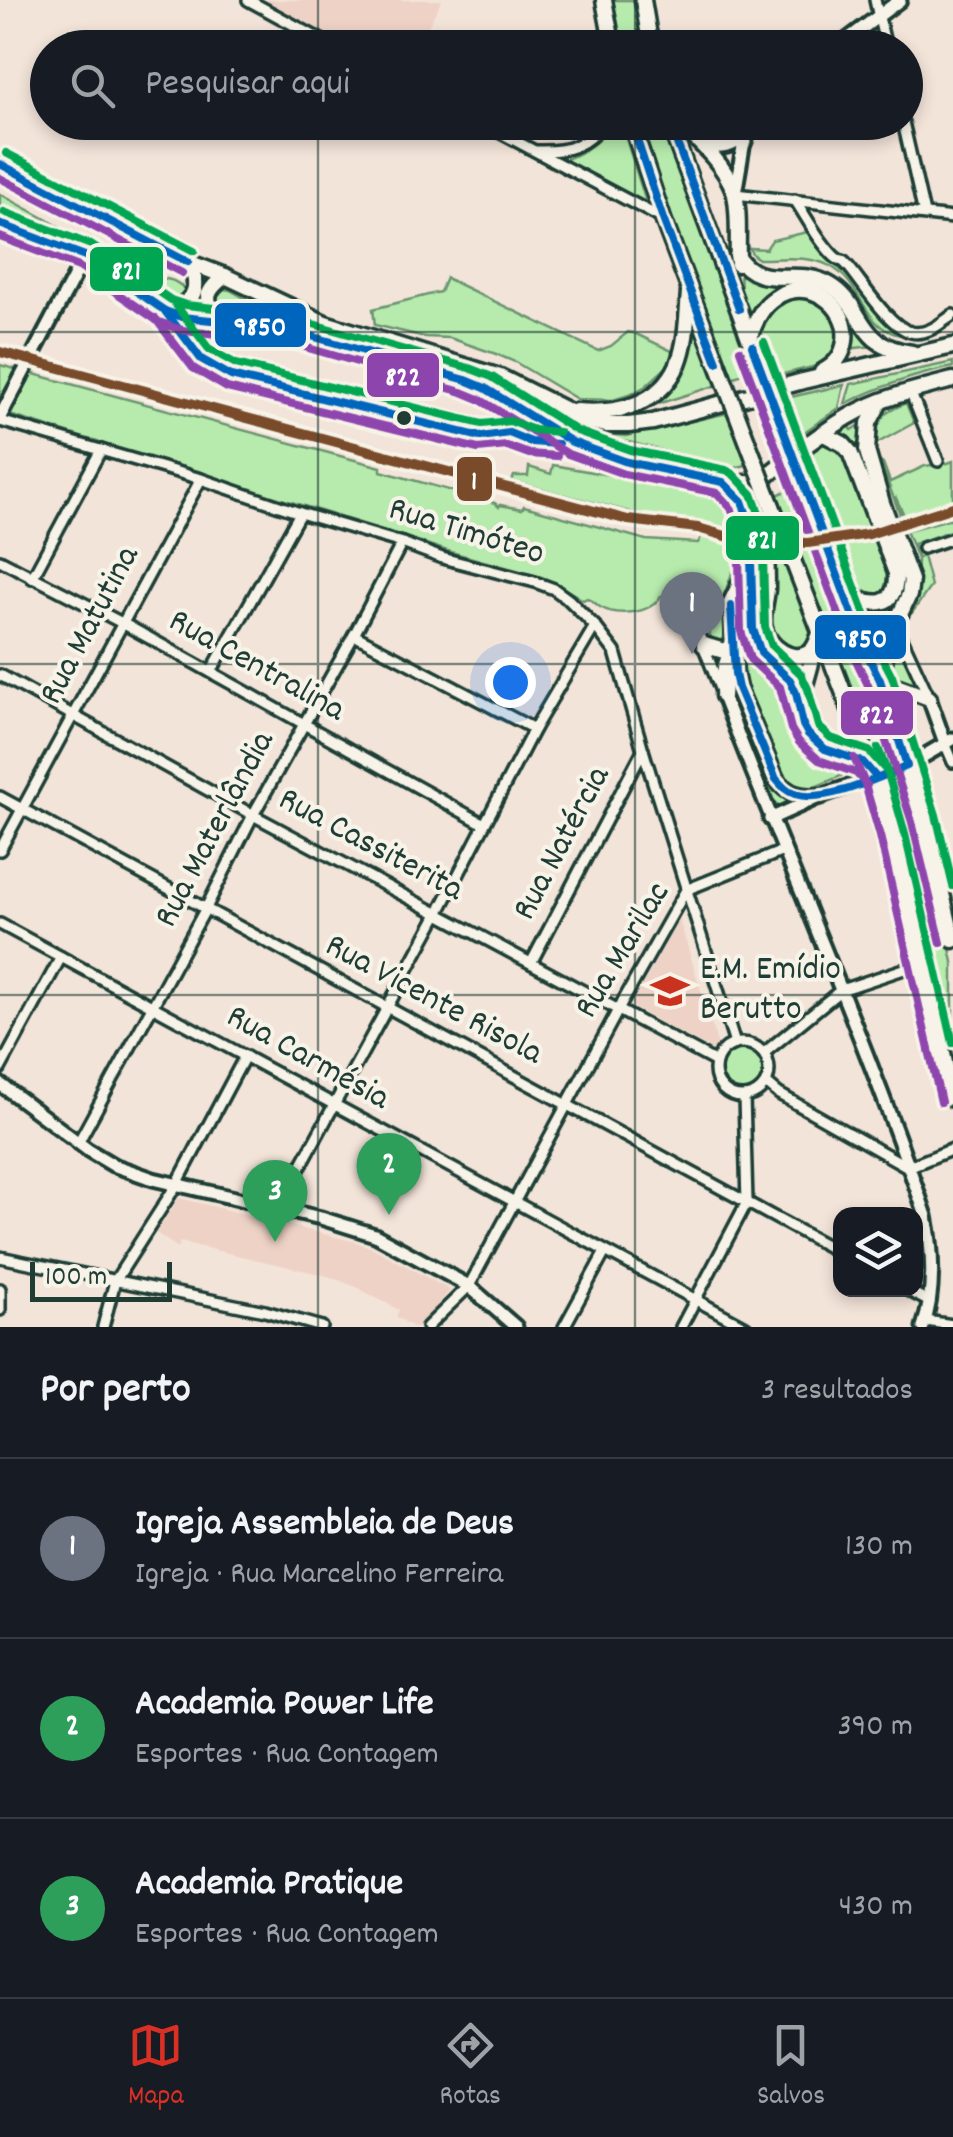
<!DOCTYPE html>
<html lang="pt">
<meta charset="utf-8">
<style>
:root{--surface:#171b24;--page:#20242c;--text:#f1f3f6;--muted:#9ea1a6;--line:#363941;--accent:#d93025}
body{margin:0;font-family:Dekko,sans-serif;background:var(--page);color:var(--text)}
.controls{position:absolute;right:30px;bottom:30px;display:grid;overflow:hidden;border-radius:20px;box-shadow:0 5px 15px #0003}
.controls button{width:90px;height:90px;display:grid;place-items:center;padding:0;border:0;border-bottom:2px solid var(--line);background:var(--surface);color:var(--text);font:50px sans-serif}
.scale{position:absolute;left:30px;bottom:25px;width:142px;box-sizing:border-box;padding-left:10px;border:5px solid #1f3d34;border-top:0;font-size:28px;line-height:35px;white-space:nowrap;color:#1f3d34;-webkit-text-stroke:8px #f7f3e8;paint-order:stroke}
.you{position:absolute;left:510px;top:682px;width:35px;height:35px;margin:-25px;border:8px solid #fff;border-radius:50%;background:#1a73e8;box-shadow:0 0 0 15px #1a73e833}
.badge{display:grid;place-items:center;width:65px;height:65px;border-radius:50%;background:var(--accent);color:#fff;font-size:32px;font-weight:700}
.pin{position:absolute;translate:-50% -82px;filter:drop-shadow(0 2px 5px #0008)}
.pin::after{content:'';position:absolute;top:52px;width:35px;height:30px;background:inherit;clip-path:polygon(0 0,100% 0,50% 100%)}
.list{margin:0;padding:0;list-style:none}
h2{display:flex;justify-content:space-between;align-items:center;height:130px;margin:0;padding:0 40px;font-size:42px}
h2 small{font-size:32px;font-weight:400;color:var(--muted)}
.list li{display:grid;grid-template-columns:65px 1fr auto;gap:30px;align-items:center;box-sizing:border-box;height:180px;padding:0 40px;border-top:2px solid var(--line)}
.list b{display:block;font-size:38px;white-space:nowrap}
.list p{margin:0;font-size:32px;white-space:nowrap;color:var(--muted)}
.list em{font-size:32px;font-style:normal;color:var(--muted)}
.icon{flex:none;width:55px;height:55px;fill:none;stroke:currentColor;stroke-width:2;stroke-linecap:round;stroke-linejoin:round}
.map{position:relative;flex:none;width:953px;height:1327px;overflow:hidden}
.search{position:absolute;background:var(--surface);box-shadow:0 5px 15px #0003;left:30px;right:30px;top:30px;height:110px;display:flex;align-items:center;gap:25px;box-sizing:border-box;padding:0 35px;border-radius:55px;color:var(--muted);font-size:38px}
.sheet{height:670px;background:var(--surface)}
nav{display:flex;justify-content:space-around;align-items:center;box-sizing:border-box;height:140px;border-top:2px solid var(--line);background:var(--surface);font-size:28px;color:var(--muted)}
nav a{display:grid;justify-items:center;gap:5px}
nav .on{color:var(--accent)}
.map>svg:first-child{display:block}
.built{fill:#eed2c6}
.green{fill:#b7ebad;stroke:#6b9470;stroke-width:2.5}
.lines{fill:none;stroke-linecap:round;stroke-linejoin:round}
.minor-casing{stroke:#1f3d34;stroke-width:16}
.tertiary-casing{stroke:#1f3d34;stroke-width:19}
.secondary-casing{stroke:#1f3d34;stroke-width:21}
.minor{stroke:#f7f3e8;stroke-width:9}
.tertiary{stroke:#f7f3e8;stroke-width:11}
.secondary{stroke:#f7f3e8;stroke-width:14}
.secondary-bridge-casing{stroke:#1f3d34;stroke-width:21;stroke-linecap:butt}
.secondary-bridge{stroke:#f7f3e8;stroke-width:14}
.bus-1-casing{stroke:#f7f3e8;stroke-width:15}
.bus-2-casing{stroke:#f7f3e8;stroke-width:15}
.bus-3-casing{stroke:#f7f3e8;stroke-width:15}
.bus-1{stroke:#0065bd;stroke-width:8}
.bus-2{stroke:#8e44ad;stroke-width:8}
.bus-3{stroke:#00a651;stroke-width:8}
.metro-1-casing{stroke:#f7f3e8;stroke-width:18}
.metro-1{stroke:#7a4b2a;stroke-width:10}
.grid{fill:none;stroke:#1f3d34;stroke-width:2.5;stroke-opacity:0.55}
.bus-dot{fill:#1f3d34;stroke:#f7f3e8;stroke-width:4}
.labels{text-anchor:middle;dominant-baseline:central;stroke-width:8;stroke-linejoin:round;paint-order:stroke}
.street-label{font-size:35px;fill:#1f3d34;stroke:#f7f3e8}
.poi-label{font-size:35px;fill:#1f3d34;stroke:#f7f3e8;text-anchor:start}
.line-badge{stroke:#f7f3e8;stroke-width:4}
.badge-label{font-size:28px;text-anchor:middle;font-weight:bold;fill:#fff}
</style>
<div class="map">
<svg width="953" height="1327" viewBox="0 0 953 1327">
<rect width="100%" height="100%" fill="#f3e4d9"/>
<filter id="ink" filterUnits="userSpaceOnUse"><feTurbulence type="fractalNoise" baseFrequency=".01" numOctaves="2"/><feDisplacementMap in="SourceGraphic" scale="20" xChannelSelector="R" yChannelSelector="G"/><feConvolveMatrix kernelMatrix="1 2 1 2 8 2 1 2 1" color-interpolation-filters="sRGB"/></filter>
<g filter="url(#ink)">
<g class="built">
<path d="M262 0H442L417 47 352 48Z"/>
<path d="M679 919 719 1049 714 1051 634 1008 632 1004Z"/>
<path d="M179 1198 356 1242 375 1249 450 1290 419 1327H414L396 1317 399 1310 356 1287 328 1276 180 1242 178 1248 156 1233Z"/>
</g>
<g class="green">
<path d="M613 0H638L646 47H621Z"/>
<path d="M612 123H621L646 202 564 160C586 151 599 143 612 123Z"/>
<path d="M636 123H664L756 370 731 378 664 205Z"/>
<path d="M0 194 149 275C164 281 173 276 184 289L185 297 173 307 161 302 97 254 0 213Z"/>
<path d="M812 231 832 262 849 277 877 313 903 335 909 336C861 334 867 286 830 266 809 255 781 259 759 259L753 255 749 248 766 249 772 240Z"/>
<path d="M740 266 817 283 849 308 857 329 873 346 846 349 845 312C796 286 782 263 748 322L741 295Z"/>
<path d="M446 278 598 351 611 346 628 332 634 333 672 351 671 363 646 386 629 395 613 400 577 399 515 362 496 354 450 338 425 337 375 325 373 309 440 292Z"/>
<path d="M224 289 230 290 286 321 221 311 213 297 217 291Z"/>
<path d="M805 295C836 310 838 315 839 349L825 364 775 376 760 328 763 317 780 298Z"/>
<path d="M695 311 721 384 632 412 658 397Z"/>
<path d="M953 362V367C914 375 880 386 845 404L851 384Z"/>
<path d="M0 365 381 467V471L495 503 499 507 500 505 522 509 524 506 646 540 698 543 702 535 701 524 638 514 512 481 514 476H528L529 467 551 474 553 465 681 488 711 490 721 495 730 502 741 532 742 546 724 595 729 634 727 643 714 644 704 622 682 591 661 596C651 614 617 617 600 607 596 604 592 600 587 598L583 600C536 567 474 563 421 542L0 412Z"/>
<path d="M844 385 839 408 797 437 782 399Z"/>
<path d="M906 403 914 423 874 445C872 418 884 413 906 403Z"/>
<path d="M732 412 750 464 734 468 592 433 626 436Z"/>
<path d="M860 425 861 453 904 574C904 593 891 613 882 629L872 631 864 606 900 586 852 446 838 433 849 426 852 430Z"/>
<path d="M824 443 836 445 844 450 890 573 883 593 871 598 862 593 857 586 805 458 814 447Z"/>
<path d="M953 461V501L905 517 895 496 908 530 953 518V530L913 544 918 558 923 556 931 586 912 613 905 616 916 591 917 559 880 462 883 463 890 482 925 466 948 463Z"/>
<path d="M759 485 814 627 810 643 796 652 778 642C760 608 777 590 773 556 771 531 760 511 759 485Z"/>
<path d="M799 485 898 750 889 758 878 759 875 754 775 496Z"/>
<path d="M747 575C744 601 740 645 761 664 769 671 780 674 785 684 788 692 787 705 789 715 794 751 824 761 855 770L808 790 783 784 739 676 735 611Z"/>
<path d="M896 633 918 690 893 679 889 659Z"/>
<path d="M729 671 791 799 779 807 774 801 731 692 728 682Z"/>
<path d="M905 772 929 857 953 962V1075L881 784Z"/>
<circle cx="743" cy="1068" r="23"/>
</g>
<g class="lines">
<g class="minor-casing">
<g id="minor">
<path d="M248 0 336 48"/>
<path d="M875 0 886 48"/>
<path d="M480 122 663 219"/>
<path d="M903 122 924 214"/>
<path d="M537 151C566 152 587 147 604 122"/>
<path d="M735 194 953 218"/>
<path d="M795 200C807 218 819 242 835 257 845 265 839 256 848 266 862 282 889 327 911 332 927 336 941 323 953 315"/>
<path d="M910 391 938 461"/>
<path d="M0 421 201 479 300 513 402 543 442 558 535 582 554 589 569 600 595 626 615 652 643 750 735 1044"/>
<path d="M923 548 953 538"/>
<path d="M0 560 124 624 484 824"/>
<path d="M32 578 101 450"/>
<path d="M684 596 721 691"/>
<path d="M354 635 534 729"/>
<path d="M901 636 929 697"/>
<path d="M211 672 300 513"/>
<path d="M0 675 253 815 716 1062"/>
<path d="M945 743 953 762"/>
<path d="M0 797 840 1253"/>
<path d="M0 850 201 479"/>
<path d="M0 924 746 1327"/>
<path d="M531 963 643 750"/>
<circle cx="742" cy="1070" r="27"/>
<path d="M764 1053 841 990 922 963"/>
<path d="M0 1069 61 957"/>
<path d="M766 1083 779 1094 908 1167 953 1149"/>
<path d="M78 1143 206 908 253 815 354 635 402 543"/>
<path d="M278 1208 438 914 534 729 595 626"/>
<path d="M0 1257 265 1311 322 1327"/>
<path d="M0 1289V1310"/>
<path d="M907 1290 928 1301"/>
<path d="M926 1321 953 1325"/>
<path d="M103 1327 115 1281 177 1184 245 1056"/>
<path d="M427 1327 469 1286 618 1010 686 890 783 851"/>
<path d="M564 1327 605 1252"/>
<path d="M681 1327 747 1202 744 1097"/>
</g>
</g>
<g class="tertiary-casing">
<g id="tertiary">
<path d="M836 48 900 0"/>
<path d="M705 147C722 148 732 148 745 135"/>
<path d="M735 194 743 147 752 122"/>
<path d="M0 417 85 256"/>
<path d="M723 696C790 870 866 1040 926 1216 933 1250 935 1294 923 1327"/>
<path d="M929 698 945 743"/>
<path d="M770 819 821 796 907 766 953 739"/>
<path d="M0 1084 88 1150 113 1165 153 1179 321 1218 375 1235 469 1286 516 1327"/>
</g>
</g>
<g class="secondary-casing">
<g id="secondary">
<path d="M604 0 613 48"/>
<path d="M643 0 651 48"/>
<path d="M631 122 663 219 717 362"/>
<path d="M669 122 752 346"/>
<path d="M678 122C699 142 724 163 734 191 740 210 737 243 738 264"/>
<path d="M0 164 188 262 225 276 325 323 500 377 588 421 606 425H629L653 422 803 381 953 346"/>
<path d="M0 224 85 256 165 311 182 317 194 320 259 325 304 334 466 380C502 394 533 420 568 439 608 462 712 485 758 483 787 459 816 436 848 417 880 398 917 389 953 380"/>
<path d="M737 256C760 293 797 265 830 285 866 306 854 346 912 353"/>
<path d="M225 276C203 293 202 303 225 320"/>
<path d="M165 311C194 304 203 288 188 262"/>
<path d="M750 338C754 323 761 307 775 298 806 275 850 304 845 341 843 356 835 365 822 372"/>
<path d="M880 402 869 423 867 451 882 503 911 580 909 595 888 640 881 680"/>
<path d="M576 411C617 415 660 405 678 364 687 342 687 315 689 292"/>
<path d="M824 434 843 444 850 452 896 573C897 612 868 607 844 589"/>
<path d="M723 482C730 489 740 496 744 505 763 547 742 601 757 642 763 660 782 666 791 682 803 703 798 728 818 744 836 758 856 755 872 772"/>
<path d="M758 483C747 514 764 528 766 558 767 568 767 579 767 589 766 602 761 615 764 628 768 646 793 666 811 651 816 647 818 638 821 631"/>
<path d="M807 490 867 654 880 680 924 819 953 940"/>
<path d="M772 506 876 777 920 950 953 1099"/>
<path d="M750 563 731 602 735 674 738 688 776 779C788 795 801 798 821 796"/>
<path d="M704 645 724 651 733 645"/>
<path d="M880 680 929 698"/>
<path d="M723 696 725 668 729 656"/>
<path d="M800 703 815 649"/>
</g>
</g>
<use href="#minor" class="minor"/>
<use href="#tertiary" class="tertiary"/>
<use href="#secondary" class="secondary"/>
<g class="secondary-bridge-casing">
<g id="secondary-bridge">
<path d="M752 346 807 490"/>
<path d="M717 362 772 506"/>
</g>
</g>
<use href="#secondary-bridge" class="secondary-bridge"/>
<g class="bus-1-casing">
<g id="bus-1">
<path d="M631 122 663 219 717 362"/>
<path d="M669 122 739 309"/>
<path d="M0 164 188 262"/>
<path d="M0 224 85 256 165 311 182 317 259 325 304 334 466 380 485 388 572 442 627 462 723 482 742 501 750 524 753 629 761 653 790 680 796 693 803 725 808 734 825 749 863 762 876 777"/>
<path d="M165 311 201 359 231 376 481 437 509 433 531 442 558 444"/>
<path d="M731 606 735 674 738 688 776 779C782 786 787 792 795 794 824 804 880 777 907 766L880 680 867 654 752 346"/>
</g>
</g>
<g class="bus-2-casing">
<g id="bus-2">
<path d="M0 178 182 273"/>
<path d="M0 237 79 267 159 322 178 329 193 332 257 337 301 346 462 392 479 399 568 454 624 474 717 493 731 508 738 526 741 631 750 659 780 687 791 729 799 742 819 760 856 773 867 785"/>
<path d="M155 318 193 368 227 388 478 449 507 446 529 454 557 456"/>
<path d="M740 350 855 658 868 685 912 822 941 943"/>
<path d="M854 758 864 781 880 836 941 1102"/>
</g>
</g>
<g class="bus-3-casing">
<g id="bus-3">
<path d="M6 153 194 251"/>
<path d="M4 212 91 245 171 300 186 305 261 313 306 322 469 368 492 377 577 431 630 450 726 470 732 473 752 494 762 521 765 627 772 646 801 674 808 689 818 726 831 738 869 751 885 769"/>
<path d="M175 304 209 349 236 364 482 424 510 421 534 430 559 432"/>
<path d="M764 342 878 649 892 676 936 815 953 886"/>
<path d="M878 748 888 774 904 830 953 1043"/>
</g>
</g>
<use href="#bus-1" class="bus-1"/>
<use href="#bus-2" class="bus-2"/>
<use href="#bus-3" class="bus-3"/>
<g class="metro-1-casing">
<path id="metro-1" d="M0 352 628 520 698 528 743 541 808 543 869 534 953 507"/>
</g>
<use href="#metro-1" class="metro-1"/>
</g>
</g>
<path class="grid" d="M318 0V48M635 0V48M318 122V1327M635 122V1327M0 332H953M0 664H953M0 995H953"/>
<defs>
<g id="school-bare" transform="scale(3)"><path d="M0-5L7-2L0 1L-7-2ZM-4 1L0 2.5L4 1V4Q0 6-4 4Z" fill="#c8321e" stroke="#f7f3e8" stroke-width="2.5" paint-order="stroke"/></g>
</defs>
<g fill-rule="evenodd">
<use href="#school-bare" x="670" y="991"/>
</g>
<circle class="bus-dot" cx="404" cy="418" r="9"/>
<g class="labels">
<g class="street-label">
<text transform="translate(466 533) rotate(17)">Rua Timóteo</text>
<text transform="translate(91 626) rotate(-62)">Rua Matutina</text>
<text transform="translate(256 667) rotate(29)">Rua Centralina</text>
<text transform="translate(216 830) rotate(-62)">Rua Materlândia</text>
<text transform="translate(563 844) rotate(-62)">Rua Natércia</text>
<text transform="translate(370 846) rotate(28)">Rua Cassiterita</text>
<text transform="translate(624 951) rotate(-59)">Rua Marilac</text>
<text transform="translate(433 1001) rotate(28)">Rua Vicente Risola</text>
<text transform="translate(307 1059) rotate(29)">Rua Carmésia</text>
</g>
<g class="poi-label">
<text x="700" y="971">E.M. Emídio<tspan x="700" dy="40">Berutto</tspan></text>
</g>
</g>
<g class="line-badge">
<rect x="88" y="245" width="77" height="48" rx="10" fill="#00a651"/>
<rect x="213" y="301" width="95" height="48" rx="10" fill="#0065bd"/>
<rect x="365" y="351" width="76" height="48" rx="10" fill="#8e44ad"/>
<rect x="455" y="455" width="39" height="48" rx="10" fill="#7a4b2a"/>
<rect x="724" y="514" width="77" height="48" rx="10" fill="#00a651"/>
<rect x="813" y="613" width="95" height="48" rx="10" fill="#0065bd"/>
<rect x="839" y="689" width="76" height="48" rx="10" fill="#8e44ad"/>
</g>
<g class="badge-label">
<text x="126" y="279">821</text>
<text x="260" y="335">9850</text>
<text x="403" y="385">822</text>
<text x="474" y="489">1</text>
<text x="762" y="548">821</text>
<text x="861" y="647">9850</text>
<text x="877" y="723">822</text>
</g>
</svg>
<div class="controls">
<button><svg class="icon" aria-label="layers" viewBox="0 0 24 24"><path d="M12 4l9 5-9 5-9-5zM3 14l9 5 9-5"/></svg></button>
</div>
<div class="scale">100 m</div>
<div class="you"></div>
<div class="pin badge" style="left:692px;top:654px;background:#6b7280">1</div>
<div class="pin badge" style="left:389px;top:1215px;background:#2e9e5b">2</div>
<div class="pin badge" style="left:275px;top:1242px;background:#2e9e5b">3</div>
<div class="search"><svg class="icon" aria-label="search" viewBox="0 0 24 24"><circle cx="10" cy="10" r="6"/><path d="M15 15l6 6"/></svg>Pesquisar aqui</div>
</div>
<section class="sheet">
<h2>Por perto<small>3 resultados</small></h2>
<ul class="list">
<li><span class="badge" style="background:#6b7280">1</span><div><b>Igreja Assembleia de Deus</b><p>Igreja · Rua Marcelino Ferreira</p></div><em>130 m</em></li>
<li><span class="badge" style="background:#2e9e5b">2</span><div><b>Academia Power Life</b><p>Esportes · Rua Contagem</p></div><em>390 m</em></li>
<li><span class="badge" style="background:#2e9e5b">3</span><div><b>Academia Pratique</b><p>Esportes · Rua Contagem</p></div><em>430 m</em></li>
</ul>
</section>
<nav>
<a class="on"><svg class="icon" aria-label="map" viewBox="0 0 24 24"><path d="M3 6l6-2 6 2 6-2v14l-6 2-6-2-6 2zM9 4v14M15 6v14"/></svg>Mapa</a>
<a><svg class="icon" aria-label="directions" viewBox="0 0 24 24"><path d="M12 3l9 9-9 9-9-9zM9 14v-3h6M13 9l2 2-2 2"/></svg>Rotas</a>
<a><svg class="icon" aria-label="saved" viewBox="0 0 24 24"><path d="M7 4h10v16l-5-4-5 4z"/></svg>Salvos</a>
</nav>
